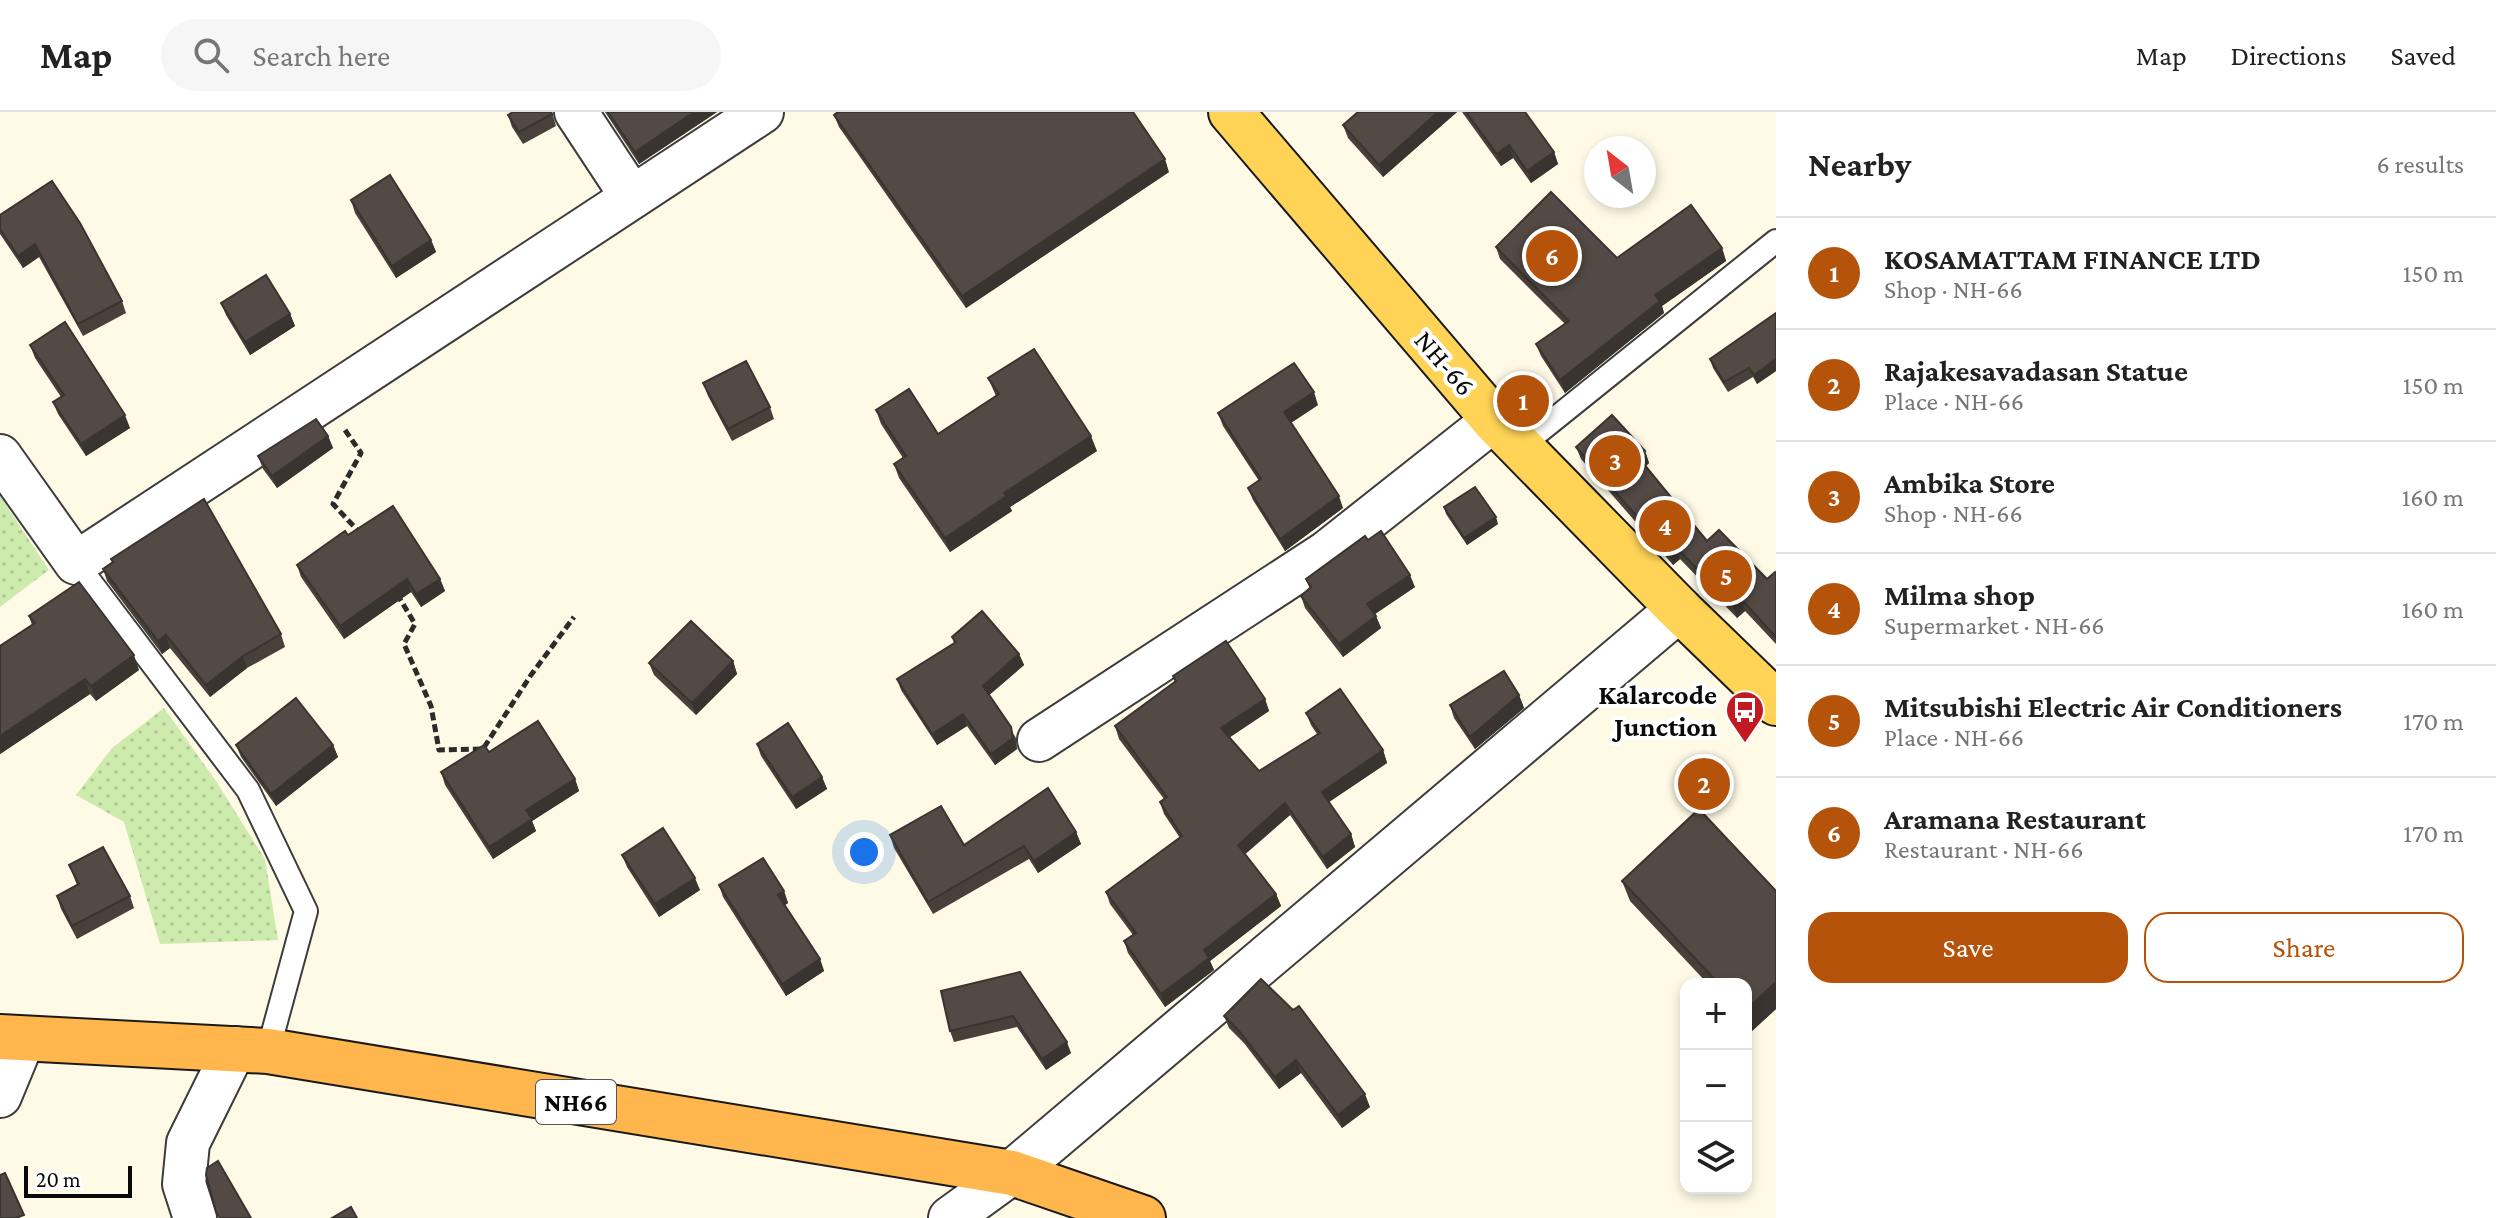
<!DOCTYPE html>
<meta charset="utf-8">
<style>
:root{--surface:#fff;--page:#f6f6f6;--text:#222;--muted:#767676;--line:#e0e0e0;--accent:#b45309}
body{margin:0;font-family:"Crimson Pro",serif;background:var(--page);color:var(--text)}
.controls{position:absolute;right:24px;bottom:24px;display:grid;overflow:hidden;border-radius:16px;box-shadow:0 4px 12px #0003}
.controls button{width:72px;height:72px;display:grid;place-items:center;padding:0;border:0;border-bottom:2px solid var(--line);background:var(--surface);color:var(--text);font:40px sans-serif}
.compass{position:absolute;left:1584px;top:24px;width:72px;height:72px;border-radius:50%;background:var(--surface);box-shadow:0 4px 12px #0003;rotate:329deg}
.scale{position:absolute;left:24px;bottom:20px;width:108px;box-sizing:border-box;padding-left:8px;border:4px solid #090909;border-top:0;font-size:22px;line-height:28px;white-space:nowrap;color:#090909;-webkit-text-stroke:6px #fff;paint-order:stroke}
.you{position:absolute;left:864px;top:740px;width:28px;height:28px;margin:-20px;border:6px solid #fff;border-radius:50%;background:#1a73e8;box-shadow:0 0 0 12px #1a73e833}
.badge{display:grid;place-items:center;width:52px;height:52px;border-radius:50%;background:var(--accent);color:#fff;font-size:26px;font-weight:700}
.pin{position:absolute;translate:-50% -50%;border:4px solid #fff;box-shadow:0 2px 8px #0006}
.list{margin:0;padding:0;list-style:none}
h2{display:flex;justify-content:space-between;align-items:center;height:104px;margin:0;padding:0 32px;font-size:34px}
h2 small{font-size:26px;font-weight:400;color:var(--muted)}
.list li{display:grid;grid-template-columns:52px 1fr auto;gap:24px;align-items:center;box-sizing:border-box;height:112px;padding:0 32px;border-top:2px solid var(--line)}
.list b{display:block;font-size:30px;white-space:nowrap}
.list p{margin:0;font-size:26px;white-space:nowrap;color:var(--muted)}
.list em{font-size:26px;font-style:normal;color:var(--muted)}
.actions{display:flex;gap:16px;padding:24px 32px}
.actions a{flex:1;padding:18px 0;border:2px solid var(--accent);border-radius:24px;text-align:center;font-size:28px;color:var(--accent)}
.actions .main{background:var(--accent);color:#fff}
.icon{flex:none;width:44px;height:44px;fill:none;stroke:currentColor;stroke-width:2;stroke-linecap:round;stroke-linejoin:round}
.map{position:relative;flex:none;width:1776px;height:1106px;overflow:hidden}
header{display:flex;align-items:center;gap:48px;box-sizing:border-box;height:112px;padding:0 40px;background:var(--surface);border-bottom:2px solid var(--line)}
header strong{font-size:38px}
nav{display:flex;gap:44px;margin-inline-start:auto;font-size:28px}
.search{width:560px;height:72px;background:var(--page);display:flex;align-items:center;gap:20px;box-sizing:border-box;padding:0 28px;border-radius:44px;color:var(--muted);font-size:30px}
main{display:flex}
aside{flex:1;background:var(--surface)}
.map>svg:first-child{display:block}
.park{fill:url(#park-dots)}
.lines{fill:none;stroke-linecap:round;stroke-linejoin:round}
.service-casing{stroke:#3c3c3c;stroke-width:26}
.minor-casing{stroke:#3c3c3c;stroke-width:46}
.tertiary-casing{stroke:#3c3c3c;stroke-width:48}
.primary-casing{stroke:#1a1a1a;stroke-width:48}
.trunk-casing{stroke:#1a1a1a;stroke-width:48}
.path{stroke:#2b2b2b;stroke-width:5;stroke-dasharray:8 4;stroke-linecap:butt}
.service{stroke:#fff;stroke-width:22}
.minor{stroke:#fff;stroke-width:42}
.tertiary{stroke:#fff;stroke-width:44}
.primary{stroke:#ffd456;stroke-width:44}
.trunk{stroke:#ffb64d;stroke-width:44}
.wall{fill:#47403b}
.shaded-wall{fill:#3a3430}
.building{fill:#534a45;stroke:#3a3430;stroke-width:2}
.labels{text-anchor:middle;dominant-baseline:central;stroke-width:8;stroke-linejoin:round;paint-order:stroke}
.shield{fill:#fff;stroke:#535353;stroke-width:2}
.shield-label{font-size:26px;font-weight:bold;fill:#090909}
.street-label{font-size:28px;fill:#090909;stroke:#fff}
.poi-label{font-size:28px;font-weight:bold;fill:#090909;stroke:#fff;text-anchor:end}
</style>
<header>
<strong>Map</strong>
<div class="search"><svg class="icon" aria-label="search" viewBox="0 0 24 24"><circle cx="10" cy="10" r="6"/><path d="M15 15l6 6"/></svg>Search here</div>
<nav><a>Map</a><a>Directions</a><a>Saved</a></nav>
</header>
<main>
<div class="map">
<svg width="1776" height="1106" viewBox="0 0 1776 1106">
<defs>
<pattern id="park-dots" width="8" height="8" patternUnits="userSpaceOnUse" patternTransform="scale(2)"><rect width="8" height="8" fill="#ceebae"/><path d="M2 2h.1M6 6h.1" fill="none" stroke="#b0c894" stroke-width="1.8" stroke-linecap="round"/></pattern>
</defs>
<rect width="100%" height="100%" fill="#fffae6"/>
<g class="park">
<path d="M0 384 49 458 0 495Z"/>
<path d="M164 596 216 669 265 747 278 828 160 832 124 710 76 683 112 636Z"/>
</g>
<g class="lines">
<g class="service-casing">
<g id="service">
<path d="M1521 334 1776 129"/>
<path d="M76 451 248 678 306 799 268 939"/>
</g>
</g>
<g class="minor-casing">
<g id="minor">
<path d="M576 0 632 85"/>
<path d="M0 344 76 451 762 0"/>
<path d="M1039 628 1327 440 1494 308"/>
<path d="M0 984 24 926"/>
<path d="M195 1106 184 1072 188 1031 235 936"/>
<path d="M950 1106 1012 1061"/>
</g>
</g>
<g class="tertiary-casing">
<path id="tertiary" d="M1012 1061 1679 497"/>
</g>
<g class="primary-casing">
<path id="primary" d="M1231 0 1494 308 1679 497 1776 591"/>
</g>
<g class="trunk-casing">
<path id="trunk" d="M0 925 268 939 1012 1061 1143 1106"/>
</g>
<g class="path">
<path d="M345 318 361 341 333 392 361 422"/>
<path d="M397 482 415 512 404 532 431 594 439 638 483 637 531 563 574 505"/>
</g>
<use href="#service" class="service"/>
<use href="#minor" class="minor"/>
<use href="#tertiary" class="tertiary"/>
<use href="#primary" class="primary"/>
<use href="#trunk" class="trunk"/>
</g>
<g class="wall">
<path d="M513 0H552L556 14 523 32 512 15 508 3Z"/>
<path d="M605 0H717L639 52Z"/>
<path d="M1358 0H1457L1383 65 1348 26 1343 13Z"/>
<path d="M1462 0H1525L1554 40 1558 52 1531 71 1513 46 1501 54Z"/>
<path d="M834 3 1169 60 966 196 839 15Z"/>
<path d="M351 88 431 128 436 140 396 166 355 101Z"/>
<path d="M0 103 122 189 126 201 83 224 39 145 23 156 0 122Z"/>
<path d="M1496 135 1617 146 1722 136 1726 149 1662 194 1664 201 1565 281 1541 244 1536 232 1565 212 1500 147Z"/>
<path d="M221 191 290 202 295 214 250 243 226 203Z"/>
<path d="M1776 201V259L1757 272 1753 265 1728 280 1713 256 1710 247Z"/>
<path d="M30 233 130 316 86 344 58 302 53 290 61 285 35 246Z"/>
<path d="M988 266 1097 339 1010 395 1012 399 950 440 899 366 894 352 903 346 881 312 876 298 938 322 996 284Z"/>
<path d="M703 271 770 295 774 307 732 329 708 284Z"/>
<path d="M1318 293 1291 311 1343 396 1285 439 1253 388 1248 376 1259 369 1223 314 1218 301Z"/>
<path d="M328 324 333 336 277 376 263 357 258 344Z"/>
<path d="M1576 335 1645 339 1649 351 1646 354 1707 429 1767 467 1776 461V532L1745 499 1737 506 1680 447 1673 453 1581 347Z"/>
<path d="M1444 395 1498 412 1467 433 1446 402Z"/>
<path d="M348 423 440 467 445 479 421 495 411 480 344 527 301 465 297 453Z"/>
<path d="M1368 428 1415 475 1375 502 1381 516 1343 545 1305 496 1301 484 1310 477 1306 467Z"/>
<path d="M111 447 281 522 285 535 247 556 210 585 170 536 162 542 107 469 103 457 112 450Z"/>
<path d="M29 504 139 558 96 589 90 582 0 642V534L32 513Z"/>
<path d="M952 525 1019 542 1024 553 989 583 1016 626 1017 637 995 653 967 614 937 633 901 578 897 567 954 531Z"/>
<path d="M733 549 737 562 696 603 654 563 649 551Z"/>
<path d="M1173 564 1265 587 1269 599 1229 626 1259 659 1317 622 1311 613 1306 601 1383 638 1387 651 1329 690 1351 722 1355 735 1327 757 1290 703 1245 742 1276 782 1281 794 1210 849 1214 858 1165 895 1128 841 1124 829 1133 823 1110 792 1106 780 1180 726 1164 702 1160 690 1164 687 1119 627 1115 614 1175 570Z"/>
<path d="M1519 583 1524 596 1475 637 1454 606 1450 593Z"/>
<path d="M757 632 822 665 827 677 796 697 761 644Z"/>
<path d="M236 633H333L338 645 276 694 241 645Z"/>
<path d="M489 640 575 667 579 679 532 709 536 719 493 747 445 673 441 660Z"/>
<path d="M1076 720 1081 732 1038 761 1029 747 933 802 894 736 890 723 964 733Z"/>
<path d="M622 743 700 778 659 805 627 755Z"/>
<path d="M69 753 130 784 134 796 77 827 61 797 57 784 77 773Z"/>
<path d="M1622 769 1776 779V897L1752 919 1746 913V872H1708L1630 789Z"/>
<path d="M719 773 784 779 788 791 785 793 820 847 824 859 786 884 723 785Z"/>
<path d="M1020 860 1071 941 1046 958 1017 915 954 930 950 919Z"/>
<path d="M1224 904 1370 995 1342 1016 1301 961 1279 977 1244 931 1229 916Z"/>
</g>
<g class="shaded-wall">
<path d="M694 0H717L639 52 635 40Z"/>
<path d="M1438 0H1457L1383 65 1379 53Z"/>
<path d="M1509 33 1513 46 1501 54 1497 42Z"/>
<path d="M1554 40 1558 52 1531 71 1527 59Z"/>
<path d="M1165 47 1169 60 966 196 962 184Z"/>
<path d="M431 128 436 140 396 166 392 154Z"/>
<path d="M35 132 39 145 23 156 18 144Z"/>
<path d="M1722 136 1726 149 1662 194 1664 201 1565 281 1560 268 1655 183Z"/>
<path d="M290 202 295 214 250 243 245 230Z"/>
<path d="M1776 247V259L1757 272 1754 263Z"/>
<path d="M1314 280 1318 293 1289 312 1284 300Z"/>
<path d="M125 303 130 316 86 344 81 332Z"/>
<path d="M328 324 333 336 277 376 272 364Z"/>
<path d="M1091 324 1097 339 1010 395 1012 399 950 440 945 426 1004 381Z"/>
<path d="M1645 339 1649 351 1642 357 1638 345Z"/>
<path d="M1339 384 1343 396 1285 439 1280 427Z"/>
<path d="M1496 405 1498 412 1467 433 1464 426Z"/>
<path d="M1676 435 1680 447 1673 453 1669 441Z"/>
<path d="M1410 463 1415 475 1372 504 1367 492Z"/>
<path d="M407 467 411 480 344 527 340 514Z"/>
<path d="M440 467 445 479 421 495 416 482Z"/>
<path d="M1741 487 1745 499 1737 506 1733 494Z"/>
<path d="M1376 504 1381 516 1343 545 1339 532Z"/>
<path d="M166 523 170 536 162 542 158 529Z"/>
<path d="M1019 542 1024 553 987 585 983 574Z"/>
<path d="M134 543 139 558 96 589 91 574Z"/>
<path d="M243 544 247 556 210 585 206 573Z"/>
<path d="M733 549 737 562 696 603 692 591Z"/>
<path d="M85 567 90 582 0 642V624Z"/>
<path d="M1519 583 1524 596 1475 637 1470 625Z"/>
<path d="M1265 587 1269 599 1225 628 1221 616Z"/>
<path d="M963 602 967 614 937 633 932 622Z"/>
<path d="M1011 615 1017 637 995 653 991 642Z"/>
<path d="M333 633 338 645 276 694 271 682Z"/>
<path d="M1383 638 1387 651 1326 692 1322 680Z"/>
<path d="M822 665 827 677 796 697 792 685Z"/>
<path d="M575 667 579 679 532 709 536 719 493 747 489 735 526 698Z"/>
<path d="M1285 691 1290 703 1242 745 1238 733Z"/>
<path d="M1076 720 1081 732 1038 761 1034 749Z"/>
<path d="M1351 722 1355 735 1327 757 1323 745Z"/>
<path d="M695 766 700 778 659 805 655 792Z"/>
<path d="M784 779 788 791 782 795 778 783Z"/>
<path d="M1276 782 1281 794 1210 849 1214 858 1165 895 1161 882 1204 838Z"/>
<path d="M820 847 824 859 786 884 782 872Z"/>
<path d="M1776 870V897L1752 919 1746 902V898Z"/>
<path d="M1067 930 1071 941 1046 958 1042 947Z"/>
<path d="M1296 948 1301 961 1279 977 1275 965Z"/>
<path d="M1365 982 1370 995 1342 1016 1338 1003Z"/>
</g>
<g class="building">
<path d="M513 0H551L552 2 519 20 508 3Z"/>
<path d="M608 0H694L635 40Z"/>
<path d="M838 0H1133L1165 47 962 184 834 3Z"/>
<path d="M1358 0H1438L1379 53 1343 13Z"/>
<path d="M1466 0H1525L1554 40 1527 59 1509 33 1497 42Z"/>
<path d="M390 63 431 128 392 154 351 88Z"/>
<path d="M52 69 80 111 122 189 78 212 35 132 18 144 0 117V103Z"/>
<path d="M1551 80 1617 146 1691 93 1722 136 1655 183 1660 189 1560 268 1536 232 1569 209 1496 135Z"/>
<path d="M266 163 290 202 245 230 221 191Z"/>
<path d="M1776 201V247L1754 263 1749 256 1724 270 1710 247Z"/>
<path d="M65 210 125 303 81 332 53 290 64 283 30 233Z"/>
<path d="M1034 237 1091 324 1004 381 1007 384 945 426 894 352 906 344 876 298 909 277 938 322 999 282 988 266Z"/>
<path d="M746 249 770 295 728 317 703 271Z"/>
<path d="M1294 251 1314 280 1284 300 1339 384 1280 427 1248 376 1261 367 1218 301Z"/>
<path d="M1612 303 1645 339 1638 345 1707 429 1719 418 1767 467 1775 460 1776 461V525L1741 487 1733 494 1676 435 1669 441 1576 335Z"/>
<path d="M316 307 328 324 272 364 258 344Z"/>
<path d="M1475 375 1496 405 1464 426 1444 395Z"/>
<path d="M204 387 281 522 243 544 206 573 166 523 158 529 103 457 113 450 111 447Z"/>
<path d="M393 394 440 467 416 482 407 467 340 514 297 453 345 419 348 423Z"/>
<path d="M1381 419 1410 463 1367 492 1376 504 1339 532 1301 484 1311 475 1306 467 1365 424 1368 428Z"/>
<path d="M79 470 134 543 91 574 85 567 0 624V534L35 511 29 504Z"/>
<path d="M982 499 1019 542 983 574 1011 615 1013 626 991 642 963 602 932 622 897 567 956 530 952 525Z"/>
<path d="M691 509 733 549 692 591 649 551Z"/>
<path d="M1226 529 1265 587 1221 616 1259 659 1320 621 1306 601 1340 577 1383 638 1322 680 1351 722 1323 745 1285 691 1238 733 1276 782 1204 838 1209 846 1161 882 1124 829 1136 821 1106 780 1182 724 1160 690 1167 685 1115 614 1176 569 1173 564Z"/>
<path d="M1504 559 1519 583 1470 625 1450 593Z"/>
<path d="M296 586 333 633 271 682 236 633Z"/>
<path d="M538 609 575 667 526 698 532 707 489 735 441 660 484 633 489 640Z"/>
<path d="M788 611 822 665 792 685 757 632Z"/>
<path d="M1048 676 1076 720 1034 749 1024 734 928 790 890 723 941 694 964 733Z"/>
<path d="M1699 697 1776 779V870L1746 898V872H1719L1622 769Z"/>
<path d="M663 716 695 766 655 792 622 743Z"/>
<path d="M103 735 130 784 72 814 57 784 79 772 69 753Z"/>
<path d="M763 746 784 779 778 783 820 847 782 872 719 773Z"/>
<path d="M1020 860 1067 930 1042 947 1013 904 950 919 941 879Z"/>
<path d="M1261 867 1293 898 1299 894 1365 982 1338 1003 1296 948 1275 965 1239 919 1224 904Z"/>
<path d="M218 1049 251 1106H220L216 1100 206 1063 207 1056Z"/>
<path d="M5 1061 24 1103 16 1106H0V1063Z"/>
<path d="M351 1095 357 1106H332Z"/>
</g>
<defs>
<g id="bus-pin" transform="scale(2)"><path d="M0 17L-7.5 6A9.5 9.5 0 1 1 7.5 6Z" fill="#c21923" stroke="#fff"/><path d="M-5-6H5V4H4V6H2V4H-2V6H-4V4H-5ZM-3.5-4V0h7V-4ZM-3.5 1.2v1.5H-2V1.2ZM2 1.2v1.5H3.5V1.2Z" fill="#fff"/></g>
</defs>
<g fill-rule="evenodd">
<use href="#bus-pin" x="1745" y="598"/>
</g>
<g class="labels">
<rect class="shield" x="536" y="968" width="80" height="44" rx="6"/>
<g class="shield-label">
<text x="576" y="990">NH66</text>
</g>
<g class="street-label">
<text transform="translate(1445 251) rotate(49)">NH-66</text>
</g>
<g class="poi-label">
<text x="1717" y="582">Kalarcode<tspan x="1717" dy="32">Junction</tspan></text>
</g>
</g>
</svg>
<div class="controls">
<button>+</button>
<button>−</button>
<button><svg class="icon" aria-label="layers" viewBox="0 0 24 24"><path d="M12 4l9 5-9 5-9-5zM3 14l9 5 9-5"/></svg></button>
</div>
<svg class="compass" viewBox="-18 -18 36 36"><path d="M0-13l5 13h-10z" fill="#e53935"/><path d="M0 13l5-13h-10z" fill="#767676"/></svg>
<div class="scale">20 m</div>
<div class="you"></div>
<div class="pin badge" style="left:1523px;top:289px">1</div>
<div class="pin badge" style="left:1704px;top:672px">2</div>
<div class="pin badge" style="left:1615px;top:349px">3</div>
<div class="pin badge" style="left:1665px;top:414px">4</div>
<div class="pin badge" style="left:1726px;top:464px">5</div>
<div class="pin badge" style="left:1552px;top:144px">6</div>
</div>
<aside>
<h2>Nearby<small>6 results</small></h2>
<ul class="list">
<li><span class="badge">1</span><div><b>KOSAMATTAM FINANCE LTD</b><p>Shop · NH-66</p></div><em>150 m</em></li>
<li><span class="badge">2</span><div><b>Rajakesavadasan Statue</b><p>Place · NH-66</p></div><em>150 m</em></li>
<li><span class="badge">3</span><div><b>Ambika Store</b><p>Shop · NH-66</p></div><em>160 m</em></li>
<li><span class="badge">4</span><div><b>Milma shop</b><p>Supermarket · NH-66</p></div><em>160 m</em></li>
<li><span class="badge">5</span><div><b>Mitsubishi Electric Air Conditioners</b><p>Place · NH-66</p></div><em>170 m</em></li>
<li><span class="badge">6</span><div><b>Aramana Restaurant</b><p>Restaurant · NH-66</p></div><em>170 m</em></li>
</ul>
<div class="actions"><a class="main">Save</a><a>Share</a></div>
</aside>
</main>
